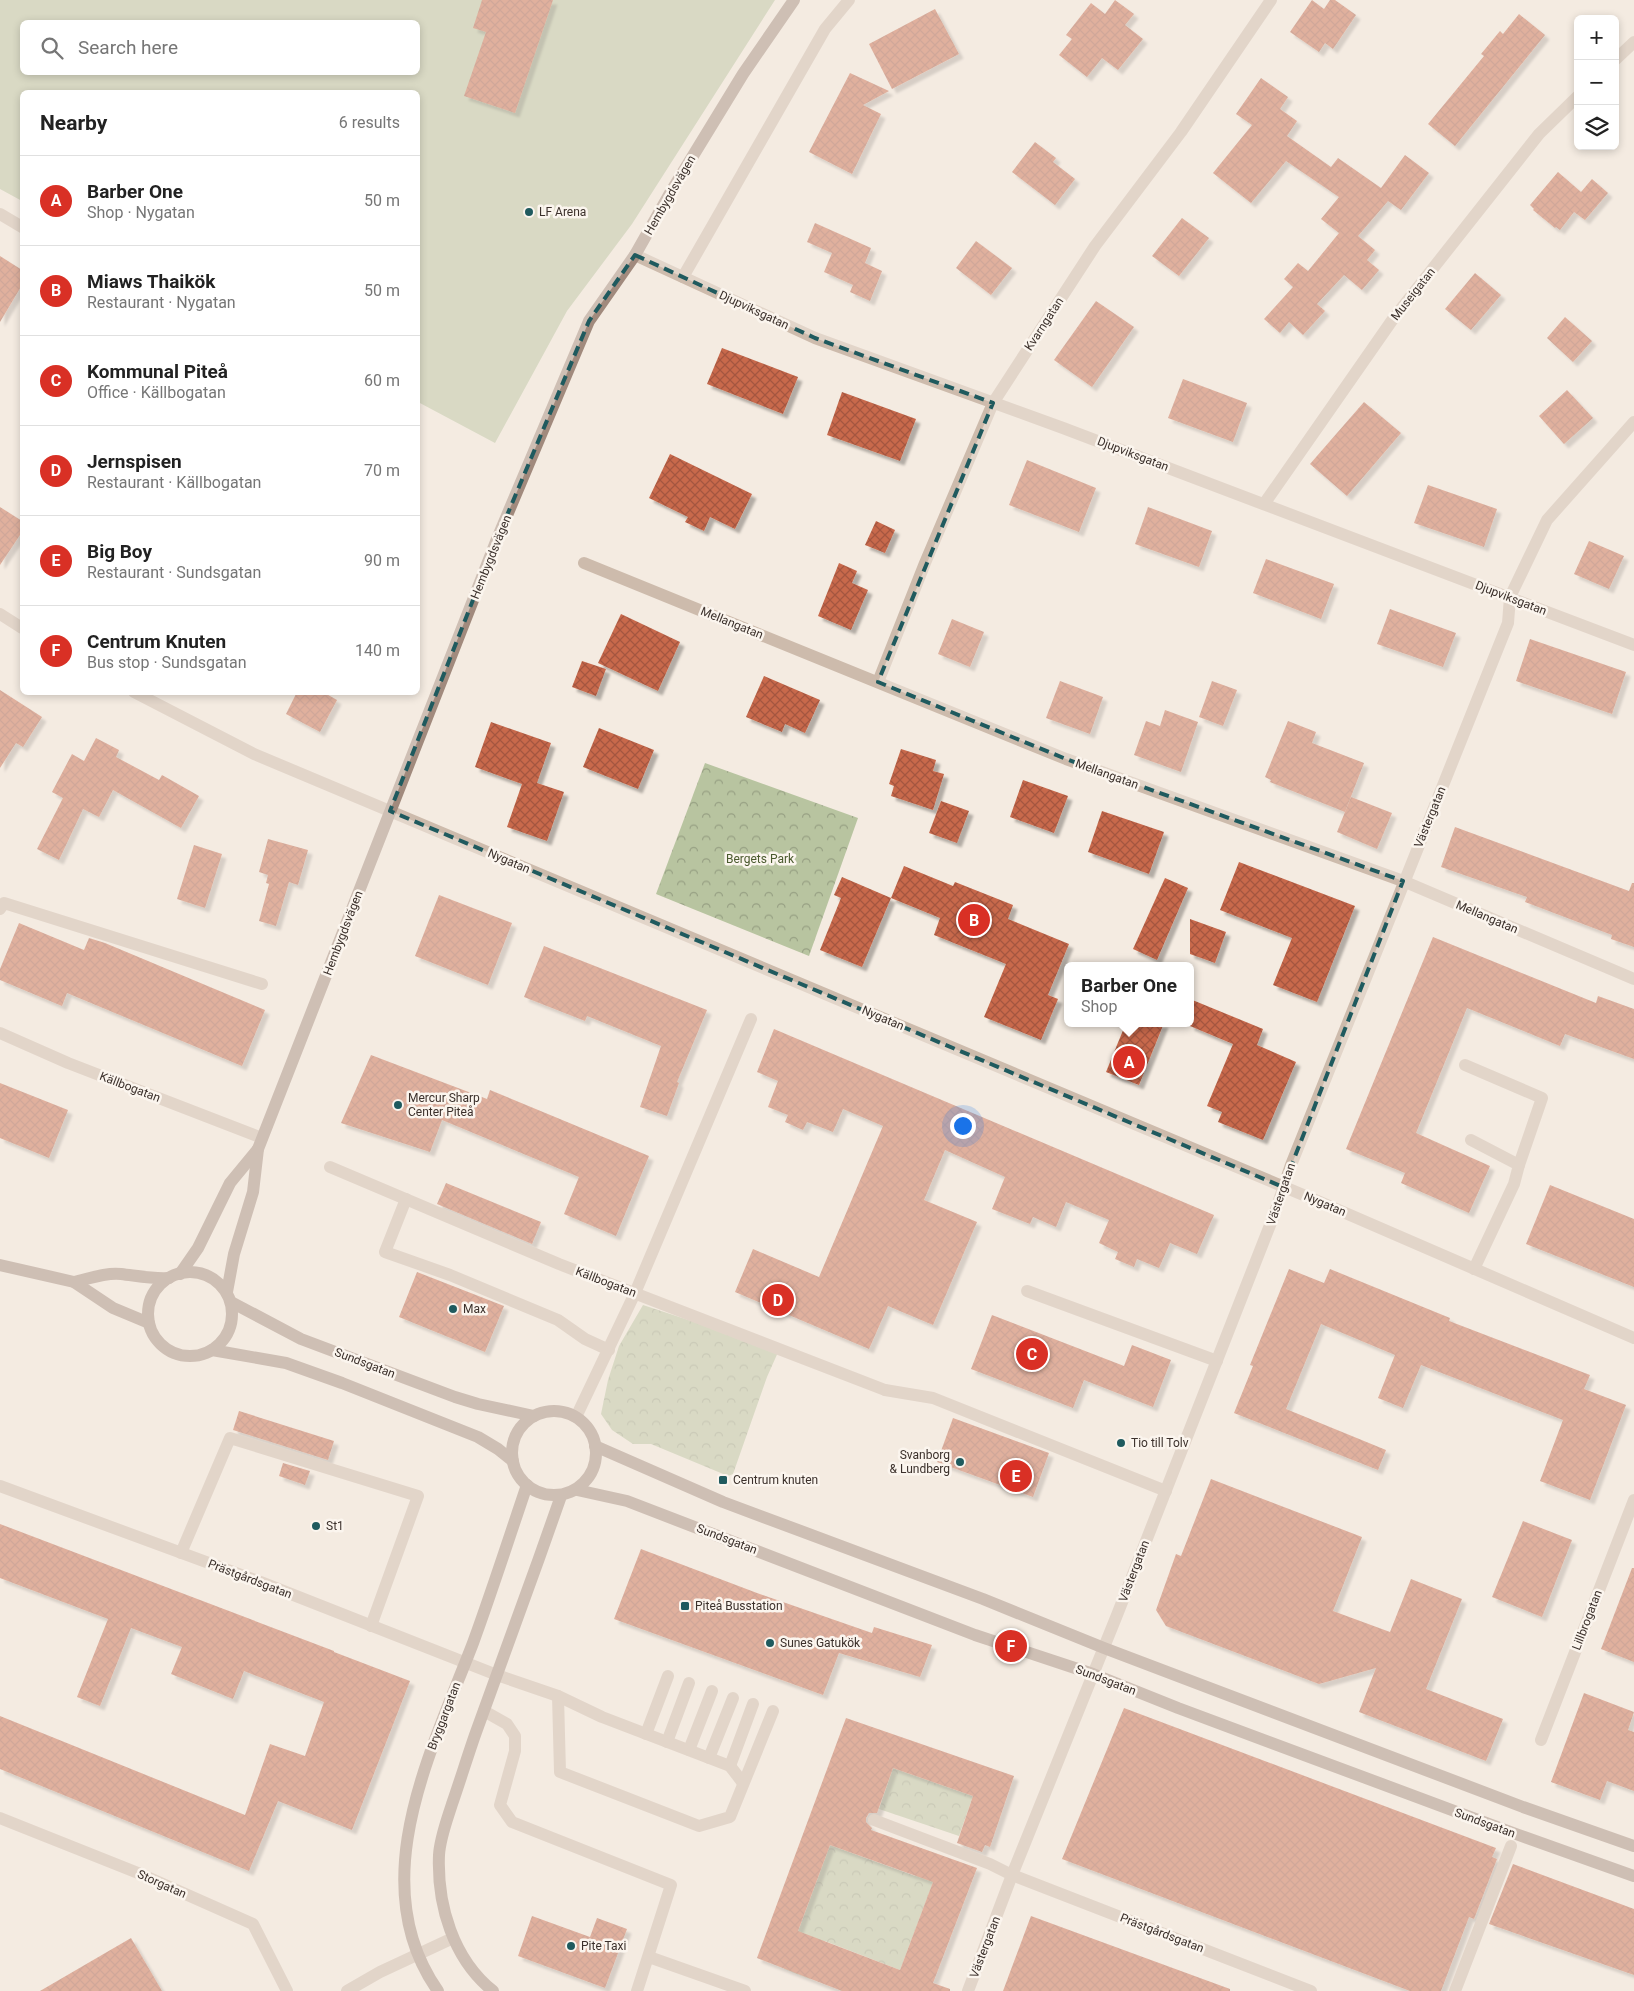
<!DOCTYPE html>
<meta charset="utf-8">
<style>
:root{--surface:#fff;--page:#f6f6f6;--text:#222;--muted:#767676;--line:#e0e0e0;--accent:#d93025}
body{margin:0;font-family:Roboto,sans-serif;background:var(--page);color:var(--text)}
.controls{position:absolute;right:15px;top:15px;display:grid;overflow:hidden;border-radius:8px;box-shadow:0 2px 8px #0003}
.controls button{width:45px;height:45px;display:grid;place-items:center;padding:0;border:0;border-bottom:1px solid var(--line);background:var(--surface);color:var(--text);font:25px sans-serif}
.you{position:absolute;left:962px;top:1125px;width:18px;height:18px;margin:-12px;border:4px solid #fff;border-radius:50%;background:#1a73e8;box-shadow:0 0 0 8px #1a73e833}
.badge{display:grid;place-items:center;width:32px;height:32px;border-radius:50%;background:var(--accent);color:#fff;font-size:16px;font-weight:700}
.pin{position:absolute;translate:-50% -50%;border:2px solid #fff;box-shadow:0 1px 5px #0006}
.popup{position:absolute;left:1064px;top:962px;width:130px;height:65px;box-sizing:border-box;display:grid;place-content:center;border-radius:8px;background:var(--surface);filter:drop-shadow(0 1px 4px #0005);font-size:16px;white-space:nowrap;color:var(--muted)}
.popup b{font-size:19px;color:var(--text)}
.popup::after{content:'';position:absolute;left:50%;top:100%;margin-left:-10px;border:10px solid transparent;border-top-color:var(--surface)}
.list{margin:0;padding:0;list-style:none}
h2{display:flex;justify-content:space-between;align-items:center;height:65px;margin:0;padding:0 20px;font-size:21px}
h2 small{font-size:16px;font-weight:400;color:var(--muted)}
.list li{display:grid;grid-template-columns:32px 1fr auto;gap:15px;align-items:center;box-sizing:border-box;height:90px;padding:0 20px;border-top:1px solid var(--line)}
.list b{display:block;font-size:19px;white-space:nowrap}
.list p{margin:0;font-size:16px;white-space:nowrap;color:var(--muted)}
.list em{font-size:16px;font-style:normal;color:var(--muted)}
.icon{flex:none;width:28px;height:28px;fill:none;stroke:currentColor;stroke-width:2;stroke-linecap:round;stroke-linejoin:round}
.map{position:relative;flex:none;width:1634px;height:1991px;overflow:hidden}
.search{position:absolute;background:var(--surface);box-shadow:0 2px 8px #0003;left:20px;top:20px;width:400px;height:55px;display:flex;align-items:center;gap:12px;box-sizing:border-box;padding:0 18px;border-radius:8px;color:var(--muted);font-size:19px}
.panel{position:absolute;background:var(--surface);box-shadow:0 2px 8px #0003;left:20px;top:90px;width:400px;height:605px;border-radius:8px}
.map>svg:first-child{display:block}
.park{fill:url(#park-crowns)}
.pitch{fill:#b8c4a0;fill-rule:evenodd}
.building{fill:url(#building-cross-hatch);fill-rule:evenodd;filter:url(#shadow)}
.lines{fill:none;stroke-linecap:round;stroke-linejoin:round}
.lane{stroke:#cdbbac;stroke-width:12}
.street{stroke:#cdbbac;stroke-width:12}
.secondary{stroke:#a18a7d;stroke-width:12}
.marked{fill:none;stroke:#1f5a5e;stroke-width:4;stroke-dasharray:10 6;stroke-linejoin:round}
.poi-dot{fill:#1f5a5e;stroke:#fbf5ee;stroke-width:2}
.labels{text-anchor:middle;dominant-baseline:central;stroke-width:5;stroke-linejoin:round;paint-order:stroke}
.street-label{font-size:12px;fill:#3b302b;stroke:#fbf5ee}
.poi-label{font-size:12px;fill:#3b302b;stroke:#fbf5ee;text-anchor:start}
.park-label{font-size:12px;fill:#4a5a2e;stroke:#fbf5ee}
</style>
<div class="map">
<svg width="1634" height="1991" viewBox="0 0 1634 1991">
<defs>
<pattern id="park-crowns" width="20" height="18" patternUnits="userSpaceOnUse" patternTransform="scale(1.25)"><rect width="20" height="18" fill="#b8c4a0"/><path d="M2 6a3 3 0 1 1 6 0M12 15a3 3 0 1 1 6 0" fill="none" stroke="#97a083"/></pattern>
<pattern id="building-cross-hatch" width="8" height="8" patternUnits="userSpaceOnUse" patternTransform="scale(1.25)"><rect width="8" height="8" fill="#c8694b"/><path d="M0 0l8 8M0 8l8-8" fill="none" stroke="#a4573f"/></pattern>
<filter id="shadow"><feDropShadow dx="4.5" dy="4.5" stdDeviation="1" flood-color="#0004"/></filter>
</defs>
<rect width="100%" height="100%" fill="#f4ebe1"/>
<g class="park">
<path d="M705 763 858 818 809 956 656 894Z"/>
<path d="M643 1305 779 1350 767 1377 733 1474 728 1476 651 1444H633L612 1430 601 1414 608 1380 619 1346Z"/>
<path d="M893 1768 973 1796 959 1836 879 1809Z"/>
<path d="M830 1845 915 1876 943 1856 900 1970 825 1941 810 1979 784 1969Z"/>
</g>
<path class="pitch" d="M0 0H775L632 224 567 311 495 443 418 402V92H22V201L0 189ZM22 22H418V72H22Z"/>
<g class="building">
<path d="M482 0H553L515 113 464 96 486 32 473 28Z"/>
<path d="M1115 0 1134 14 1125 25 1143 39 1118 70 1102 58 1087 77 1059 55 1072 39 1066 35 1091 3 1105 14Z"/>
<path d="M1312 0 1324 9 1330 0H1335L1356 15 1333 49 1325 43 1319 52 1290 32Z"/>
<path d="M935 9 959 54 892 89 869 44Z"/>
<path d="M1519 14 1545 35 1455 146 1428 124 1484 56 1481 54 1500 31 1503 34Z"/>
<path d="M850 73 889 91 863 105 881 114 852 174 809 152Z"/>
<path d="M1261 78 1288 97 1280 109 1297 121 1287 136 1331 167 1338 158 1381 188 1405 155 1429 173 1401 210 1388 201 1358 236 1375 250 1367 260 1379 270 1362 290 1344 275 1317 304 1325 311 1303 335 1289 322 1280 333 1264 319 1293 287 1284 279 1298 263 1308 271 1339 233 1321 219 1339 197 1286 161 1251 203 1213 173 1252 125 1236 114Z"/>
<path d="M1035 142 1056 158 1053 162 1075 179 1055 205 1012 172Z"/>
<path d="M1558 172 1581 192 1592 179 1608 193 1585 220 1574 212 1560 230 1556 227 1555 228 1533 210 1534 209 1530 205Z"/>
<path d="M1182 218 1209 238 1179 276 1152 256Z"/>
<path d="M815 223 871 248 865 263 882 271 870 301 850 292 853 285 824 272 832 253 807 242Z"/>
<path d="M976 241 1012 268 991 295 956 268Z"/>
<path d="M0 256 22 270V285L0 322Z"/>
<path d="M1475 273 1501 295 1471 330 1445 309Z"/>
<path d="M1096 301 1134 327 1092 387 1054 360Z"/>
<path d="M1565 317 1592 341 1573 362 1547 338Z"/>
<path d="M722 348 798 377 783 414 707 384Z"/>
<path d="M1183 379 1247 403 1233 442 1168 418Z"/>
<path d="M1567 390 1593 418 1564 444 1539 416Z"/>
<path d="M842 392 916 419 900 461 827 435Z"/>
<path d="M1364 402 1401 433 1347 496 1310 464Z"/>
<path d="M670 454 752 494 735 529 710 517 704 531 685 522 688 517 649 498Z"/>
<path d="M1027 460 1096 488 1079 532 1009 505Z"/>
<path d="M1428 485 1497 509 1484 547 1414 523Z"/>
<path d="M0 507 22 521V532L0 565Z"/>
<path d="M1148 507 1212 531 1199 567 1135 544Z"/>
<path d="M876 521 895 530 885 553 865 545Z"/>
<path d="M1589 541 1624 556 1609 589 1574 574Z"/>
<path d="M1266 559 1334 584 1321 619 1253 593Z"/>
<path d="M839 563 857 571 852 583 868 590 851 630 818 616Z"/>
<path d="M1390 609 1456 633 1443 667 1377 644Z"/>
<path d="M621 614 680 642 658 691 598 663Z"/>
<path d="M952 619 984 632 970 667 938 654Z"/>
<path d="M1530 639 1626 672 1612 714 1516 681Z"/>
<path d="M582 661 606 669 596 696 572 687Z"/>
<path d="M764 676 820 700 805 733 785 724 782 732 746 717Z"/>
<path d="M1060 681 1103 697 1090 734 1046 718Z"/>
<path d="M1212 681 1237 690 1223 726 1199 717Z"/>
<path d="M0 690 42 717 23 747 16 743 0 768Z"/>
<path d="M297 692H323L337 700 320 732 286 714Z"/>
<path d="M1165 710 1198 722 1181 772 1134 755 1146 721 1160 726Z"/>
<path d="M1288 721 1316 732 1312 743 1364 763 1345 812 1270 782 1271 780 1265 777Z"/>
<path d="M491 722 551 743 537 783 564 792 547 841 507 827 522 784 475 767Z"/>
<path d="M599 728 654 750 638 789 583 767Z"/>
<path d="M96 738 119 750 116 757 159 780 162 775 199 796 181 828 113 790 99 817 83 809 59 860 37 849 63 798 52 792 72 754 84 761Z"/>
<path d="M901 749 936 760 933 771 944 774 933 810 891 796 894 786 889 784Z"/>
<path d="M1023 780 1068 796 1054 833 1010 817Z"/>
<path d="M1351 797 1392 813 1377 849 1337 832Z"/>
<path d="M941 801 969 811 957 843 929 833Z"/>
<path d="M1102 811 1164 832 1149 874 1088 852Z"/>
<path d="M1455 827 1629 891 1632 883H1634V947L1611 939 1612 935 1525 902 1527 897 1441 867Z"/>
<path d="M268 839 308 850 298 885 289 882 276 926 259 921 269 884 266 883 268 875 259 872Z"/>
<path d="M194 845 222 854 205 908 177 899Z"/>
<path d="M1239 862 1355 906 1317 1002 1273 985 1292 938 1220 910Z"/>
<path d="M904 866 953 886 955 882 1013 905 1008 919 1069 944 1048 995 1058 999 1041 1040 984 1017 1006 964 934 935 940 918 891 898Z"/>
<path d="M842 877 891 898 862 967 820 950 841 898 834 895Z"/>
<path d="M1165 878 1188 888 1157 960 1133 949Z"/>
<path d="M439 895 512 923 488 985 415 956Z"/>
<path d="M1190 919 1226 932 1215 963 1190 954Z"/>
<path d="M19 923 84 950 89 938 105 943 265 1010 242 1066 67 993 62 1006 0 980V969Z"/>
<path d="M1433 937 1596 1003 1598 996 1634 1009V1059L1565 1034 1560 1046 1467 1008 1416 1133 1490 1166 1469 1213 1401 1183 1405 1173 1346 1149Z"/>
<path d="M544 946 707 1010 677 1082 679 1083 667 1116 640 1107 661 1046 587 1016 585 1021 524 997Z"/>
<path d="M1190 999 1263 1029 1257 1045 1296 1062 1263 1140 1218 1122 1222 1112 1207 1106 1233 1044 1190 1026Z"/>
<path d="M1126 1023H1164L1139 1085 1106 1072Z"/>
<path d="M774 1029 1214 1215 1197 1254 1170 1243 1159 1268 1137 1259 1134 1267 1115 1259 1118 1252 1099 1243 1109 1220 1066 1202 1056 1227 1033 1217 1030 1224 992 1209 1005 1177 945 1150 924 1200 977 1222 933 1325 888 1306 869 1349 735 1292 753 1249 819 1277 883 1126 843 1109 833 1132 807 1122 803 1130 785 1122 788 1115 768 1107 778 1081 757 1072Z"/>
<path d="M371 1055 487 1099 490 1090 649 1156 616 1236 564 1214 579 1177 442 1120 430 1152 341 1123Z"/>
<path d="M0 1083 68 1110 49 1158 0 1138Z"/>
<path d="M446 1183 541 1222 532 1244 437 1204Z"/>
<path d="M1550 1185 1634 1219V1287L1526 1244Z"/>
<path d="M1289 1269 1324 1283 1330 1269 1450 1318 1449 1321 1590 1375 1584 1389 1626 1405 1590 1500 1540 1481 1563 1420 1421 1365 1403 1408 1378 1398 1395 1355 1321 1324 1286 1409 1386 1450 1378 1470 1234 1413 1253 1366 1250 1365Z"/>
<path d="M417 1272 504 1306 485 1352 399 1317Z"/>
<path d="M992 1315 1124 1366 1132 1345 1171 1360 1153 1407 1084 1380 1073 1408 971 1369Z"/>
<path d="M239 1411 334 1441 328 1460 233 1430Z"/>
<path d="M953 1418 1049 1453 1033 1497 937 1462Z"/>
<path d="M283 1463 310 1471 305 1485 279 1476Z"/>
<path d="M1211 1479 1362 1537 1333 1611 1390 1632 1411 1579 1462 1599 1426 1689 1503 1719 1486 1761 1359 1712 1376 1668 1319 1684 1166 1626 1156 1610 1176 1554 1181 1556Z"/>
<path d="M1523 1521 1572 1540 1542 1617 1492 1597Z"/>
<path d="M0 1524 334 1651V1652L410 1681 352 1830 278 1801 249 1871 0 1769V1716L245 1815 270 1744 305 1756 324 1702 244 1671 233 1699 171 1674 182 1647 131 1628 100 1706 77 1697 108 1619 0 1578Z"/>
<path d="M641 1549 757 1593 872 1633 874 1627 932 1645 920 1677 839 1653 823 1695 614 1619Z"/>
<path d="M1632 1568H1634V1662L1601 1649Z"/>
<path d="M1584 1693 1634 1712 1628 1730 1634 1732V1791L1607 1781 1600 1800 1551 1782Z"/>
<path d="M1124 1708 1496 1848 1492 1857 1497 1859 1474 1919 1469 1917 1441 1991H1410L1062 1859Z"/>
<path d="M846 1718 1014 1776 990 1847 985 1845 982 1852 957 1843 973 1796 893 1768 877 1813H869L866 1818V1822L872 1828 871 1830 977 1868 933 1983 950 1989V1991H842L757 1958ZM830 1845 933 1882 900 1970 798 1931Z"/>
<path d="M1513 1864 1634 1909V1975L1489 1924Z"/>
<path d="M532 1916 590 1937 597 1918 627 1929 605 1988 518 1956Z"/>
<path d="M1031 1916 1230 1989V1991H1003Z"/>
<path d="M131 1938 162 1991H40Z"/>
</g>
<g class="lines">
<g class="lane">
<path d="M0 909 4 903 262 984"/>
<path d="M1465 1065 1542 1098 1519 1165"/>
<path d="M1471 1140 1519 1165 1514 1184 1474 1269"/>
<path d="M406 1199 385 1252 450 1275 558 1320 585 1339 609 1350"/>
<path d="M1027 1291 1217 1361"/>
<path d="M885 1390 933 1398 1166 1491"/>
<path d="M181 1553 230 1438 418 1496 371 1626"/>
<path d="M497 1675 558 1696 602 1717 730 1766 743 1783"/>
<path d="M558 1696 560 1772 699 1826 730 1817 773 1711"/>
<path d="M484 1711 507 1724 515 1736V1751L500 1805 512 1822 671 1885 637 1991"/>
<path d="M646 1734 668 1676"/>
<path d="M667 1742 689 1683"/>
<path d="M689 1750 712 1691"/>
<path d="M709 1758 733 1698"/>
<path d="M730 1766 753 1704"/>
<path d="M874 1820 990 1864 1012 1875"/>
<path d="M649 1957 745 1991"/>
</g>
<g class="street">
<path d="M1615 60 1634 42"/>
<path d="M0 214 22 227"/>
<path d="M635 255 815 338 1063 428 1634 645"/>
<path d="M683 277 825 29 849 0"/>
<path d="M1264 504 1393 319 1539 134 1578 96"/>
<path d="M584 563 1066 759 1403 881 1634 979"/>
<path d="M0 614 22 628"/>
<path d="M878 682 925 563 993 403 1095 246 1181 132 1271 0"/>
<path d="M134 692 254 754 1320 1202 1634 1338"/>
<path d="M0 1033 68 1063 262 1138"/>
<path d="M330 1167 559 1264 885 1390"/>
<path d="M576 1417 635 1293 751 1019"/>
<path d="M0 1486 263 1583 497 1675"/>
<path d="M1541 1740 1634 1500"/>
<path d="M0 1818 138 1873 253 1924 287 1991"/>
<path d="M1012 1875 1311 1991"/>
<path d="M347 1991 380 1972 453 1938"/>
<path d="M968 1991 1012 1875 1117 1615 1274 1215 1291 1165 1508 623 1510 597 1547 520 1634 422"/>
<path d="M1455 1991 1511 1846"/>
</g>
<g class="secondary">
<path d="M0 1265 74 1282 113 1308 149 1323"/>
<circle cx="190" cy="1314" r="42"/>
<path d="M180 1274 198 1248 230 1183 258 1149"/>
<path d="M74 1282C88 1279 106 1272 121 1274 138 1276 152 1279 169 1278"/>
<path d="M227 1292 234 1254 253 1192 258 1149 497 539 589 321 635 255 669 195 743 74 794 0"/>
<path d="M231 1302 301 1339 455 1397 478 1404 534 1416"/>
<path d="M212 1350 286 1363 342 1383 478 1437 498 1449 513 1461"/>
<circle cx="554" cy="1453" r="42"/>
<path d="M595 1446 723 1502 983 1599 1104 1648 1523 1807 1634 1846"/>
<path d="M577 1490 627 1501 975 1635 1093 1674 1178 1708 1516 1834 1634 1876"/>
<path d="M438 1991C362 1883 432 1750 473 1643 492 1591 509 1538 527 1485"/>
<path d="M493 1991C453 1959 437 1905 439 1855 440 1838 447 1820 452 1804 460 1781 467 1758 475 1735 504 1656 533 1576 561 1496"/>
</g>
</g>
<path d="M0 0H1634V1991H0ZM635 255 815 338 993 403 878 682 1066 759 1403 881 1283 1187 390 811 497 539 589 321Z" fill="#f4ebe1" fill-opacity=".55" fill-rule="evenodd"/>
<path class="marked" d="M635 255 815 338 993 403 878 682 1066 759 1403 881 1283 1187 390 811 497 539 589 321Z"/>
<g class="poi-dot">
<circle cx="529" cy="212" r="5"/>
<circle cx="398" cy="1105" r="5"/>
<circle cx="453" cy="1309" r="5"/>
<circle cx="1121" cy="1443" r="5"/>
<circle cx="960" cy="1462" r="5"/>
<rect x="718" y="1475" width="10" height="10" rx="2.5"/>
<circle cx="316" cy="1526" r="5"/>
<rect x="680" y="1601" width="10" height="10" rx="2.5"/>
<circle cx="770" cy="1643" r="5"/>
<circle cx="571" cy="1946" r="5"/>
</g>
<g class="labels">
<g class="street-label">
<text transform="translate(670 195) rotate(-60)">Hembygdsvägen</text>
<text transform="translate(1413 294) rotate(-52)">Museigatan</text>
<text transform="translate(754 310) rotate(25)">Djupviksgatan</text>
<text transform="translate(1044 324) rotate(-57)">Kvarngatan</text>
<text transform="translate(1133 454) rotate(21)">Djupviksgatan</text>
<text transform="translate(491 557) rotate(-68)">Hembygdsvägen</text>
<text transform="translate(1511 598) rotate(21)">Djupviksgatan</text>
<text transform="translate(732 623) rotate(22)">Mellangatan</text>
<text transform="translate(1107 774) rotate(20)">Mellangatan</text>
<text transform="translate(1430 817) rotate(-68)">Västergatan</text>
<text transform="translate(509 861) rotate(23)">Nygatan</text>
<text transform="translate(1487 917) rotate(23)">Mellangatan</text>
<text transform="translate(343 933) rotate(-69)">Hembygdsvägen</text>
<text transform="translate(883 1018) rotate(23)">Nygatan</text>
<text transform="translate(130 1087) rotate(21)">Källbogatan</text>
<text transform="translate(1281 1194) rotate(-71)">Västergatan</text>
<text transform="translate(1325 1204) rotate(23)">Nygatan</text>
<text transform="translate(606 1282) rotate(21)">Källbogatan</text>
<text transform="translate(365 1363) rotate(21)">Sundsgatan</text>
<text transform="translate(727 1539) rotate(21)">Sundsgatan</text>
<text transform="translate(1134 1571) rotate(-69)">Västergatan</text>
<text transform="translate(250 1579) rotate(21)">Prästgårdsgatan</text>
<text transform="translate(1587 1620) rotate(-69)">Lillbrogatan</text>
<text transform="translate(1106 1680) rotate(21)">Sundsgatan</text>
<text transform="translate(444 1716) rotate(-69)">Bryggargatan</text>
<text transform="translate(1485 1823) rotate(20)">Sundsgatan</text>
<text transform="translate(162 1884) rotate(24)">Storgatan</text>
<text transform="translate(1162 1933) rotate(21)">Prästgårdsgatan</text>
<text transform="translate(985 1947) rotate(-69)">Västergatan</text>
</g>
<g class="poi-label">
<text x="539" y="212">LF Arena</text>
<text x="408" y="1098">Mercur Sharp<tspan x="408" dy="14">Center Piteå</tspan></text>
<text x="463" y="1309">Max</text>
<text x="1131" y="1443">Tio till Tolv</text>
<text x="950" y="1455" text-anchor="end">Svanborg<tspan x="950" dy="14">&amp; Lundberg</tspan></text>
<text x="733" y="1480">Centrum knuten</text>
<text x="326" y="1526">St1</text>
<text x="695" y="1606">Piteå Busstation</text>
<text x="780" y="1643">Sunes Gatukök</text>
<text x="581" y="1946">Pite Taxi</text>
</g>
<g class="park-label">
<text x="760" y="859">Bergets Park</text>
</g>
</g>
</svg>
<div class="controls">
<button>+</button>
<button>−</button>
<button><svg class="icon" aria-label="layers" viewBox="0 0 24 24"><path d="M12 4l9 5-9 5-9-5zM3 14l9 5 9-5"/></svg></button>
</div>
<div class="you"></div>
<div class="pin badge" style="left:1129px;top:1062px">A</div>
<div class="popup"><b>Barber One</b>Shop</div>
<div class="pin badge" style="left:974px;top:920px">B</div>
<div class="pin badge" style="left:1032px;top:1354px">C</div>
<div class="pin badge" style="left:778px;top:1300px">D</div>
<div class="pin badge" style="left:1016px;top:1476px">E</div>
<div class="pin badge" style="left:1011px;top:1646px">F</div>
<div class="search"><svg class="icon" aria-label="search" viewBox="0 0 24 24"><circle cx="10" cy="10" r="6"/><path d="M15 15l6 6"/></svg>Search here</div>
<section class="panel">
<h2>Nearby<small>6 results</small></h2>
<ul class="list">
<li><span class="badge">A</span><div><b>Barber One</b><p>Shop · Nygatan</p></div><em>50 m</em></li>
<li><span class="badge">B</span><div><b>Miaws Thaikök</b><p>Restaurant · Nygatan</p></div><em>50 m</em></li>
<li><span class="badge">C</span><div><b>Kommunal Piteå</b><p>Office · Källbogatan</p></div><em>60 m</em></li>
<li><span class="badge">D</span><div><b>Jernspisen</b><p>Restaurant · Källbogatan</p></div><em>70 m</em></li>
<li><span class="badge">E</span><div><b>Big Boy</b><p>Restaurant · Sundsgatan</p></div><em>90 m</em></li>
<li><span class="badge">F</span><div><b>Centrum Knuten</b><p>Bus stop · Sundsgatan</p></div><em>140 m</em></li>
</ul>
</section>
</div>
